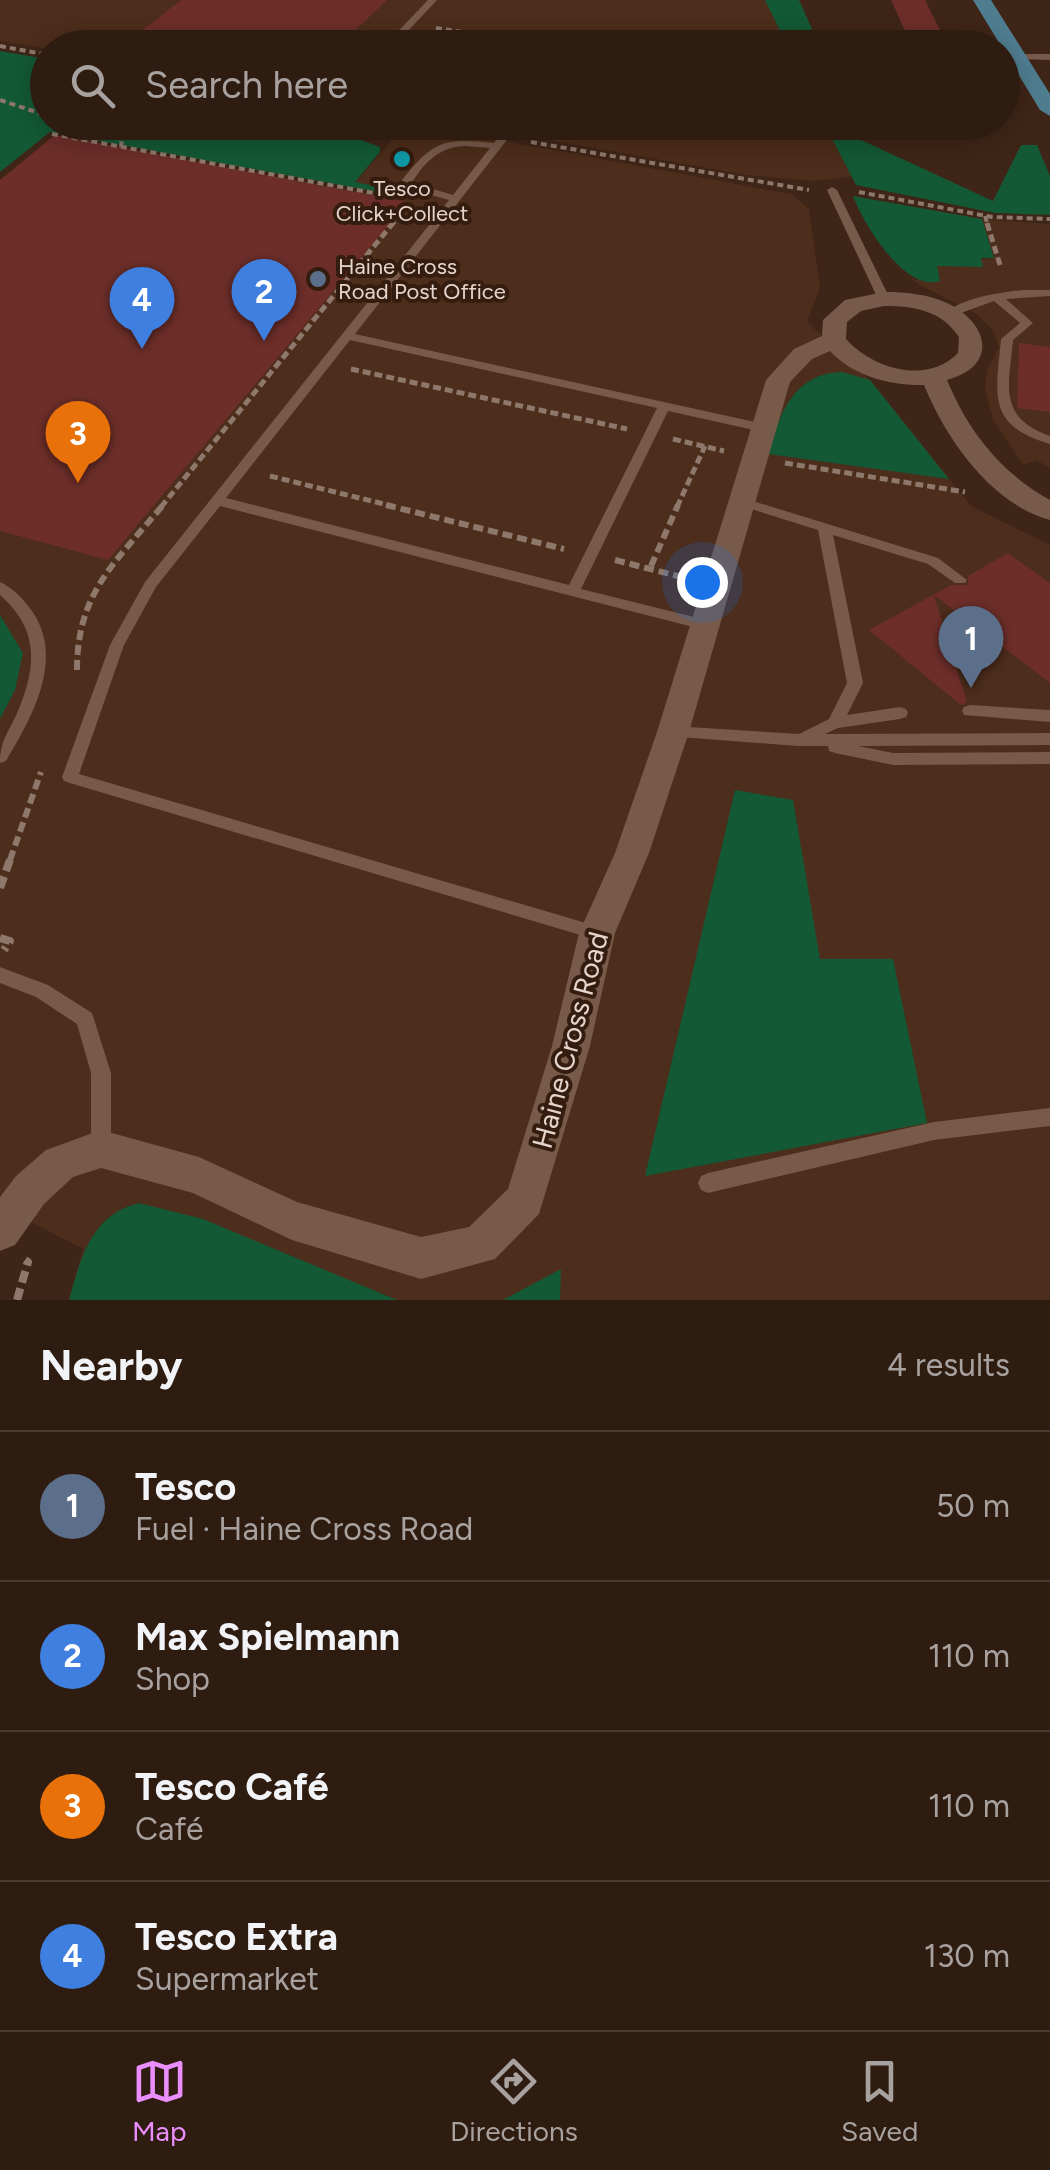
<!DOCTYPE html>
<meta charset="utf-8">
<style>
:root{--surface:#2f1c11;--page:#3b291f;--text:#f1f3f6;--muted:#a7a19f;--line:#4a3a31;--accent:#ea8dfd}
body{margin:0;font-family:Figtree,sans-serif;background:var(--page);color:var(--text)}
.you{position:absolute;left:702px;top:582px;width:35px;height:35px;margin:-25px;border:8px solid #fff;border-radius:50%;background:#1a73e8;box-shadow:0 0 0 15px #1a73e833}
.badge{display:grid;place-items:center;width:65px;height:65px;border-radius:50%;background:var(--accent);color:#fff;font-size:32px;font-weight:700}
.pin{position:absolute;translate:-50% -82px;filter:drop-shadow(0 2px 5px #0008)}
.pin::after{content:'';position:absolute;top:52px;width:35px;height:30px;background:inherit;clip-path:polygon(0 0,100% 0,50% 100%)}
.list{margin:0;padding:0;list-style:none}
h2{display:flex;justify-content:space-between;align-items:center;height:130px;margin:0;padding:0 40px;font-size:42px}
h2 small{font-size:32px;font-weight:400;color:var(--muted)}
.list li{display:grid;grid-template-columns:65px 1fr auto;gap:30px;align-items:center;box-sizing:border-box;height:150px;padding:0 40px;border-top:2px solid var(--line)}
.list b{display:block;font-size:38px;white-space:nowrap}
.list p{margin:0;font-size:32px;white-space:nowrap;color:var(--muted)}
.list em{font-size:32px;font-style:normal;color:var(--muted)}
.icon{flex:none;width:55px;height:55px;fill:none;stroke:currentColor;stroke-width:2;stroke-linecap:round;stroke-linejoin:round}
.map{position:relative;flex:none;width:1050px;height:1300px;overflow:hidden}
.search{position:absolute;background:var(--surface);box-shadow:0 5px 25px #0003;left:30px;right:30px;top:30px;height:110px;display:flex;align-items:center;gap:25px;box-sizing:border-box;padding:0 35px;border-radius:55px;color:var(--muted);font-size:38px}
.sheet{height:730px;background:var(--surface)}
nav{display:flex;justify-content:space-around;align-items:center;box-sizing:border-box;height:140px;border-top:2px solid var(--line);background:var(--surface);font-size:28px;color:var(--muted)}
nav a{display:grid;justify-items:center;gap:5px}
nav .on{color:var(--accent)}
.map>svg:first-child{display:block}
.built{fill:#4d2d1b}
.green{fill:#135935}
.building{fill:#6d2e29}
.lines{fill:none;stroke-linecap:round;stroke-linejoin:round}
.path-far3{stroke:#8e786c;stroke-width:4;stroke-dasharray:6 4;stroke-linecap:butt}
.path-far2{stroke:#8e786c;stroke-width:5;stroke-dasharray:8 4;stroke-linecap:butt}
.path-far1{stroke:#8e786c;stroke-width:6;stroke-dasharray:10 5;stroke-linecap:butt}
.path{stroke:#8e786c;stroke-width:8;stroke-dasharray:12 6;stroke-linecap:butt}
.lane{fill:#775a4a;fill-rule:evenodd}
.street{fill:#775a4a;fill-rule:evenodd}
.primary{fill:#4f7d90;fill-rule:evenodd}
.culture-dot{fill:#0f9aa8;stroke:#341c0e;stroke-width:4}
.service-dot{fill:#5c6f8a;stroke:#341c0e;stroke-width:4}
.labels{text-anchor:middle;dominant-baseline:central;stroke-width:8;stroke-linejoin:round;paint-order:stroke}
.far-poi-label{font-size:22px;fill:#e6d5cc;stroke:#341c0e}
.street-label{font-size:28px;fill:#e6d5cc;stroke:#341c0e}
</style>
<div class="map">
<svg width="1050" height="1300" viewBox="0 0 1050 1300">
<rect width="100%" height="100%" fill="#3f2517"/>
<g class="built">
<path d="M0 0H799L820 47 47 49 0 41Z"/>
<path d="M852 122 859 139 850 177 812 181 747 175 453 123Z"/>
<path d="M401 130 453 139 487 138 791 194 809 209 820 287 807 322 870 380 971 506 1050 545V1300H69L83 1249 0 1206V180L55 135 379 196 383 192 401 196 355 183Z"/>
<path d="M982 219 1050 224V468L1036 460 1023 465 993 419 985 389 987 370 999 348 993 330 978 315 920 285 905 274 916 280 936 265 993 258Z"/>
</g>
<g class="green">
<path d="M765 0H799L820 47H788Z"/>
<path d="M0 51 47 59 48 122H417L460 130 453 139 401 130 381 137 365 135 361 140 380 147V152L355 182 405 192 401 196 50 132 0 172Z"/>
<path d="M824 123H852L859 139 993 201 1021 145H1037L1050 176V215L995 213 856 185Z"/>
<path d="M853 196 982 219 994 258H981L983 267 937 266 940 281C905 293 863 223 853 196Z"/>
<path d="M842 372 870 380 949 479 768 454C779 414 794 373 842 372Z"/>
<path d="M0 615 23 653 15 690 0 719Z"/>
<path d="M735 790 793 800 820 959H893L927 1123 645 1176Z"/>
<path d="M139 1203 203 1219 397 1300H69C81 1257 91 1215 139 1203Z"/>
<path d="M561 1269 560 1300H503Z"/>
</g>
<g class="building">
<path d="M181 0H387L337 48H120Z"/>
<path d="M891 0H925L949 48H913Z"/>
<path d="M55 135 408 202 108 560 0 531V180Z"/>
<path d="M1019 343 1050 347V412L1017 408Z"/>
<path d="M1008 553 1050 583V683L934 595 967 702 961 705 869 630 951 585H968V576Z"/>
</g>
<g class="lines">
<g class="path-far3">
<path d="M436 28 564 48"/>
<path d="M0 46 48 55"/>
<path d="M352 48 365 35"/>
<path d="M0 100 48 116"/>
<path d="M67 122 122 139 121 147"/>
<path d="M52 134 390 196"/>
<path d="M531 142 809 190"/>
<path d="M859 192 992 217 1050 219"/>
<path d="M985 216 988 226"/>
<path d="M391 226 406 208"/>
</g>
<g class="path-far2">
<path d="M987 223 1001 268"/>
<path d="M351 369 627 429"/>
<path d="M673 439 724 451"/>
<path d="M785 463 965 492"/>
<path d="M270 476 396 507"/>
<path d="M161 507 393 223"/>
<path d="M677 507 705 446"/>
</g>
<g class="path-far1">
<path d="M386 505 564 549"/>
<path d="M615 560 685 578"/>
<path d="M651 566 678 505"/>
<path d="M77 670C77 592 116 562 163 505"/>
<path d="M10 860 41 772"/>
</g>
<g class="path">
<path d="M0 888 11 857"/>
<path d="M0 938 10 941 4 950"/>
<path d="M17 1300 28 1262 25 1260"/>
</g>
<g class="lane">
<path d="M428 0H437L392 48H382Z"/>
<path d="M1018 54H1050V60L1015 59V55Z"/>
<path d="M510 122H521L355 334 768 425 769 428 763 432 668 411 581 589 710 621 712 625 710 629 705 630 220 506 156 587 124 645 79 774 603 928 606 933 603 938 597 940 70 783 64 781 62 777 110 645 145 582 449 200 403 187 402 180C434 140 444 138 494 143ZM465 146 490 148 453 195 412 183C423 163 441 146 465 146ZM350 340 657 408 569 585 226 498Z"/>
<path d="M832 187 837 190 890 299 888 301H880L878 299 827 190Z"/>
<path d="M1023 290H1050V296L1006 299 1033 323 1013 340C1009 386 997 417 1050 436V444C986 425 996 395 1001 339L1020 323 994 301 950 317 944 313C967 297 996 293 1023 290Z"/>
<path d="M740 497 938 558 967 580 965 583H955L928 564 833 535 863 683 847 715 900 707 906 709 908 713 906 717 900 719 838 728 825 734 1050 733V745L858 746 893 753 1050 752V764L893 765 835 753 829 751 828 746H798L667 736 665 732 667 728 673 726 799 734 829 719 847 683 818 530 735 504 733 501Z"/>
<path d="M0 582C15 589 25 601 34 614 64 662 31 719 6 761L0 763C0 740 9 732 18 711 37 666 39 629 0 595Z"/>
<path d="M970 705 1050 710V722L964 715 962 711 964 707Z"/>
<path d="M0 967 48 985 92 1013 111 1073V1149L108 1156 101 1158 94 1156 91 1149V1073L77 1024 36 997 0 983Z"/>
<path d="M1050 1108V1126L934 1140 708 1193 701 1190 698 1183 701 1176 708 1173 934 1122Z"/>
</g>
<path class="street" d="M884 292C905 292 928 294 947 303 989 323 999 366 947 380 968 431 1001 473 1050 500V520C991 504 946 439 924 385 891 386 853 376 830 351L812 359 790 382 689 732 649 853 615 933 590 1046 539 1214 495 1259 421 1279 292 1240 193 1193 101 1168 73 1177 44 1204 15 1245 0 1251V1197L16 1176 46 1150 101 1130 199 1157 297 1202 421 1237 469 1227 508 1189 552 1046 579 933 615 853 657 732 766 380 794 349 822 336 823 320 845 300ZM884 306C914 306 941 310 959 337L958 353C927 385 873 369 846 339L847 322 861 311Z"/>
<path class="primary" d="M973 0H991L1050 94V116L1040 110Z"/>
</g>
<circle class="culture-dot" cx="402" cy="159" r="10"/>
<circle class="service-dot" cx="318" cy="279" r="10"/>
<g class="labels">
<g class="far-poi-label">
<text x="402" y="188">Tesco<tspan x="402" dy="25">Click+Collect</tspan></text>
<text x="338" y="266" text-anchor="start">Haine Cross<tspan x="338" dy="25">Road Post Office</tspan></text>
</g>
<g class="street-label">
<text transform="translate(570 1040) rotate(-75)">Haine Cross Road</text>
</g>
</g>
</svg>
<div class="you"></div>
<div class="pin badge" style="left:971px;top:688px;background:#5c6f8a">1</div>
<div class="pin badge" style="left:264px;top:341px;background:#3f7fe0">2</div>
<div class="pin badge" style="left:78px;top:483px;background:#e8710a">3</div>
<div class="pin badge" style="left:142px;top:349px;background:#3f7fe0">4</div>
<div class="search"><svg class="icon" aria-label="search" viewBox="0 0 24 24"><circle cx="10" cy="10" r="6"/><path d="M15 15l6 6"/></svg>Search here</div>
</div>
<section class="sheet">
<h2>Nearby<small>4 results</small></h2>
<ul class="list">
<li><span class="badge" style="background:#5c6f8a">1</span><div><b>Tesco</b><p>Fuel · Haine Cross Road</p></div><em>50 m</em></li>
<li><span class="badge" style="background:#3f7fe0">2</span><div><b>Max Spielmann</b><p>Shop</p></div><em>110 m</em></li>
<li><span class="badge" style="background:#e8710a">3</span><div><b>Tesco Café</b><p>Café</p></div><em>110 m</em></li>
<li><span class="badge" style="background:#3f7fe0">4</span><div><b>Tesco Extra</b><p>Supermarket</p></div><em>130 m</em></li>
</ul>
</section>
<nav>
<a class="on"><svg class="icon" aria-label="map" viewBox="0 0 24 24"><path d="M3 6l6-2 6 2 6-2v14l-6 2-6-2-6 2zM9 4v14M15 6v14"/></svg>Map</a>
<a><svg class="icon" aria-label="directions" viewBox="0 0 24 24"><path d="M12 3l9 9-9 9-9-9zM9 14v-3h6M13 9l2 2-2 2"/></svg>Directions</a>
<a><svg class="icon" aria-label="saved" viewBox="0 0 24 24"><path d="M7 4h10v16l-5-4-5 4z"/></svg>Saved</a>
</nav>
